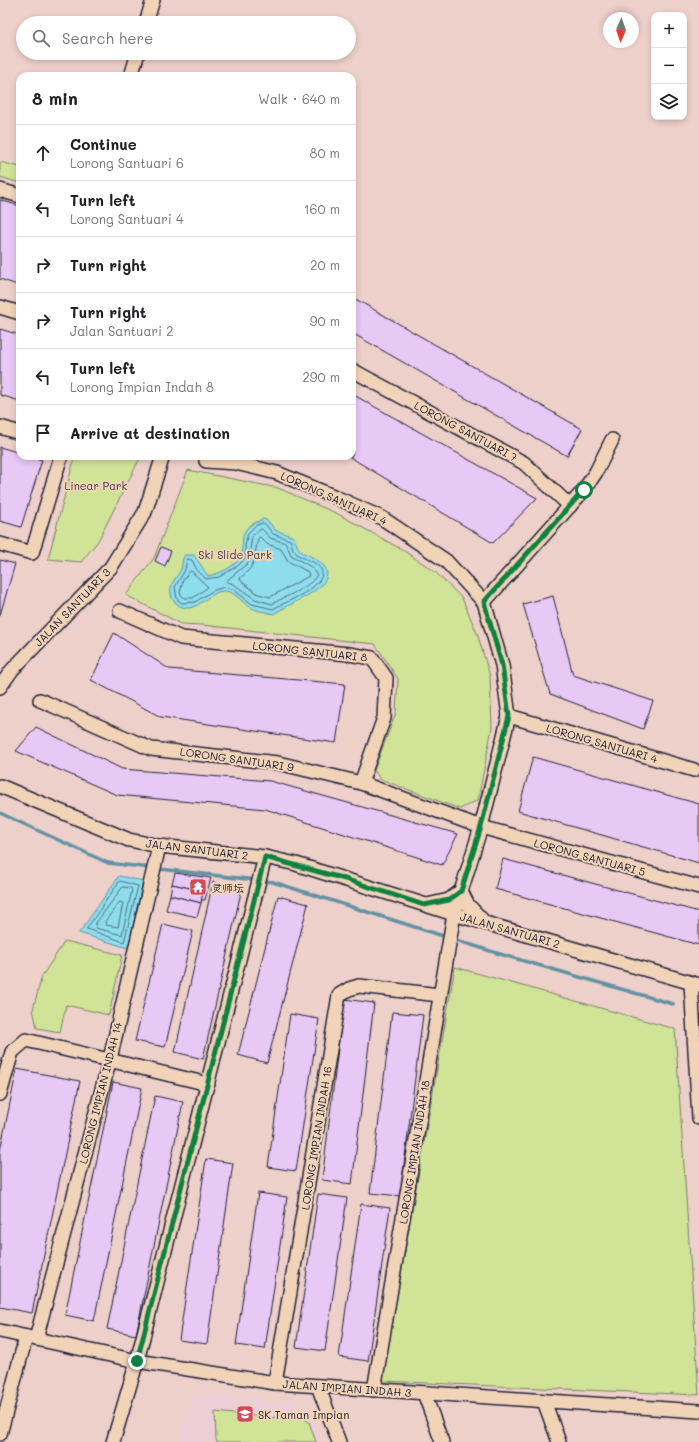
<!DOCTYPE html>
<meta charset="utf-8">
<style>
:root{--surface:#fff;--page:#f2f2f2;--text:#202124;--muted:#757577;--line:#e0e0e0}
body{margin:0;font-family:Mali,"LXGW WenKai TC",sans-serif;background:var(--page);color:var(--text)}
.controls{position:absolute;right:12px;top:12px;display:grid;overflow:hidden;border-radius:8px;box-shadow:0 2px 6px #0003}
.controls button{width:36px;height:36px;display:grid;place-items:center;padding:0;border:0;border-bottom:1px solid var(--line);background:var(--surface);color:var(--text);font:20px sans-serif}
.compass{position:absolute;left:603px;top:12px;width:36px;height:36px;border-radius:50%;background:var(--surface);box-shadow:0 2px 6px #0003;rotate:182deg}
.stop{position:absolute;width:12px;height:12px;margin:-9px;border:3px solid #0b8043;border-radius:50%;background:#fff}
.stop.end{background:#0b8043;border-color:#fff;box-shadow:0 1px 4px #0008}
.list{margin:0;padding:0;list-style:none}
h2{display:flex;justify-content:space-between;align-items:center;height:52px;margin:0;padding:0 16px;font-size:17px}
h2 small{font-size:13px;font-weight:400;color:var(--muted)}
.list li{display:grid;grid-template-columns:26px 1fr auto;gap:12px;align-items:center;box-sizing:border-box;height:56px;padding:0 16px;border-top:1px solid var(--line)}
.list b{display:block;font-size:15px;white-space:nowrap}
.list p{margin:0;font-size:13px;white-space:nowrap;color:var(--muted)}
.list em{font-size:13px;font-style:normal;color:var(--muted)}
.icon{flex:none;width:22px;height:22px;fill:none;stroke:currentColor;stroke-width:2;stroke-linecap:round;stroke-linejoin:round}
.map{position:relative;flex:none;width:699px;height:1442px;overflow:hidden}
.search{position:absolute;background:var(--surface);box-shadow:0 2px 6px #0003;left:16px;top:16px;width:340px;height:44px;display:flex;align-items:center;gap:10px;box-sizing:border-box;padding:0 14px;border-radius:22px;color:var(--muted);font-size:15px}
.panel{position:absolute;background:var(--surface);box-shadow:0 2px 6px #0003;left:16px;top:72px;width:340px;height:388px;border-radius:12px}
.map>svg:first-child{display:block}
.built{fill:#ecced7}
.green{fill:#d0e397;stroke:#798269}
.water{fill:#8eddec;stroke:#6392a5}
.lines{fill:none;stroke-linecap:round;stroke-linejoin:round}
.shore{stroke:#4d6d82;stroke-width:1}
.stream{stroke:#6392a5;stroke-width:3.5}
.building{fill:#e8c8f5;stroke:#22223b}
.minor-casing{stroke:#22223b;stroke-width:16}
.minor{stroke:#f1d4b7;stroke-width:13}
.route{stroke:#0b8043;stroke-width:5}
.labels{text-anchor:middle;dominant-baseline:central;stroke-width:4;stroke-linejoin:round;paint-order:stroke}
.street-label{font-size:11px;fill:#22223b;stroke:#f1d4b7}
.park-label{font-size:11px;fill:#3c3f49;stroke:#f1d4b7}
.poi-label{font-size:11px;fill:#22223b;stroke:#f1d4b7;text-anchor:start}
</style>
<div class="map">
<svg width="699" height="1442" viewBox="0 0 699 1442">
<rect width="100%" height="100%" fill="#eed0ca"/>
<filter id="ink" filterUnits="userSpaceOnUse"><feTurbulence type="fractalNoise" baseFrequency=".025" numOctaves="2"/><feDisplacementMap in="SourceGraphic" scale="8" xChannelSelector="R" yChannelSelector="G"/><feConvolveMatrix kernelMatrix="1 2 1 2 8 2 1 2 1" color-interpolation-filters="sRGB"/></filter>
<g filter="url(#ink)">
<path class="built" d="M193 1394 226 1397 241 1400 249 1401V1398H267V1403L274 1404 296 1399 293 1407 314 1420 322 1442H179Z"/>
<g class="green">
<path d="M0 162 20 167V183L0 177Z"/>
<path d="M75 456H141L98 541 81 562 48 559Z"/>
<path d="M188 470 278 488 338 514 401 549 433 570 462 598 477 633 490 676 492 728 478 800 460 809 380 779 374 770 396 713 398 679 375 644 202 625 181 624 126 595 154 558Z"/>
<path d="M65 941 122 955 109 1015 66 1005 60 1032 37 1028 33 1009 42 976Z"/>
<path d="M455 967 675 1029 699 1395 382 1381Z"/>
<path d="M293 1411 309 1422 316 1442H217L216 1440 215 1412 272 1418Z"/>
</g>
<g class="water">
<path d="M264 519 269 522 275 530 294 537C300 556 302 550 317 560 351 583 288 603 274 614 266 612 256 611 250 607 241 602 235 591 224 591 207 591 195 618 177 604 174 602 171 598 171 594 169 583 177 578 181 569 183 564 181 560 185 555H194L208 576C221 573 232 568 241 557 244 534 239 528 264 519Z"/>
<path d="M119 876 143 881 128 948 79 933Z"/>
</g>
<g class="lines">
<g class="shore">
<path d="M263 523 266 525 273 534 290 540C292 543 292 548 294 551 299 558 309 559 316 564 340 582 285 602 273 609L252 604 233 589 224 587 212 591 195 602 182 603 177 599 175 587 185 570 187 559 192 560 197 570 206 579 219 577 239 565 245 558V546L248 533 255 526Z"/>
<path d="M262 529 270 538 286 543 291 555 311 567 317 574C315 585 282 598 272 604L255 599 235 585 226 581 248 563 252 536Z"/>
<path d="M260 537 267 544 281 549 288 561 308 572 309 576 270 597 258 594 241 581 240 578C258 564 253 558 258 539Z"/>
<path d="M191 571 208 587 193 598H184L180 593 183 580Z"/>
<path d="M120 881 138 886 124 942 87 929Z"/>
<path d="M123 887 131 888 132 890 122 935 96 928 95 925Z"/>
<path d="M120 902 123 903 118 927 106 925 105 922Z"/>
</g>
<path class="stream" d="M0 813 108 863 273 882 503 955 673 1004"/>
</g>
<g class="building">
<path d="M0 200 20 206V286L0 279Z"/>
<path d="M352 297 582 429 567 456 352 333Z"/>
<path d="M0 329 20 335V401L0 395Z"/>
<path d="M352 394 537 498 493 543 348 456H352Z"/>
<path d="M0 447 20 453V456H28L42 460 21 527 0 521Z"/>
<path d="M161 547 171 551 165 566 155 561Z"/>
<path d="M0 560 15 564 0 615Z"/>
<path d="M553 596 573 675 653 701 643 729 550 694 523 604Z"/>
<path d="M114 633 169 669 345 684 336 743 161 717 91 680Z"/>
<path d="M36 727 122 769 270 781 458 834 442 865 265 809 117 795 16 751Z"/>
<path d="M533 757 699 804V863L518 811Z"/>
<path d="M503 859 699 912V945L495 889Z"/>
<path d="M175 873 211 878 205 900H201L203 891 172 884Z"/>
<path d="M213 882 242 888 203 1059 175 1052Z"/>
<path d="M172 884 203 891 201 903 170 895Z"/>
<path d="M170 895 201 903 197 917 166 910Z"/>
<path d="M278 896 308 904 267 1063 238 1055Z"/>
<path d="M163 924 193 931 165 1047 135 1041Z"/>
<path d="M344 999 374 1003 352 1184 322 1180Z"/>
<path d="M392 1012 423 1015 400 1196 370 1193Z"/>
<path d="M290 1014 319 1019 296 1171 268 1167Z"/>
<path d="M17 1069 80 1081 32 1313 0 1307V1151Z"/>
<path d="M113 1082 142 1088 94 1321 65 1315Z"/>
<path d="M155 1096 183 1102 136 1335 107 1329Z"/>
<path d="M206 1159 233 1163 207 1344 179 1340Z"/>
<path d="M258 1193 287 1197 265 1349 236 1345Z"/>
<path d="M318 1194 347 1198 325 1351 296 1347Z"/>
<path d="M361 1204 390 1208 368 1361 339 1357Z"/>
</g>
<g class="lines">
<g class="minor-casing">
<g id="minor">
<path d="M146 23 153 0"/>
<path d="M131 76 138 53"/>
<path d="M0 190 20 196"/>
<path d="M0 307 20 313"/>
<path d="M352 370 524 463 570 506"/>
<path d="M0 427 20 433"/>
<path d="M206 461 236 463 277 473 333 496 382 518 446 561 484 602 502 665 509 716 481 827 454 914 374 1390"/>
<path d="M0 544 32 553 61 456"/>
<path d="M484 602 584 490 596 472 612 440"/>
<path d="M120 611 181 638 349 654 372 658 386 678 384 718 361 783"/>
<path d="M0 687 12 670 111 567 145 512 163 456"/>
<path d="M40 700 151 749 278 763 361 783 481 827 699 887"/>
<path d="M509 716 694 770"/>
<path d="M0 786 129 840 159 846 265 857 296 864 454 914 699 985"/>
<path d="M427 905 449 900 461 891 468 905 485 923"/>
<path d="M691 983 699 1118"/>
<path d="M0 1094 12 1052 26 1040 208 1084"/>
<path d="M0 1331 137 1361 275 1383 699 1411"/>
<path d="M36 1339 110 1059 159 846"/>
<path d="M275 1383 339 995 349 989 359 986 440 995"/>
<path d="M318 1386 339 1442"/>
<path d="M424 1393 442 1442"/>
<path d="M544 1401 559 1442"/>
<path d="M0 1434 26 1337"/>
<path d="M113 1442 137 1361 265 857"/>
</g>
</g>
<use href="#minor" class="minor"/>
</g>
</g>
<g class="lines" filter="url(#ink)">
<path class="route" d="M137 1361 265 857 345 879 424 905 449 900 461 891 481 827 509 716 502 665 484 602 584 490"/>
</g>
<defs>
<g id="temple-square" transform="scale(0.9)"><rect x="-9" y="-9" width="18" height="18" rx="4" fill="#d1495b" stroke="#f1d4b7"/><path d="M0-6L5-2H3V0L6.5 2.5H4V6H1.5V3h-3V6H-4V2.5H-6.5L-3 0V-2H-5Z" fill="#fff"/></g>
<g id="school-square" transform="scale(0.9)"><rect x="-9" y="-9" width="18" height="18" rx="4" fill="#d1495b" stroke="#f1d4b7"/><path d="M0-5L7-2L0 1L-7-2ZM-4 1L0 2.5L4 1V4Q0 6-4 4Z" fill="#fff"/></g>
</defs>
<g fill-rule="evenodd">
<use href="#temple-square" x="198" y="887"/>
<use href="#school-square" x="245" y="1414"/>
</g>
<g class="labels">
<g class="street-label">
<text transform="translate(466 431) rotate(28)">LORONG SANTUARI 7</text>
<text transform="translate(334 498) rotate(24)">LORONG SANTUARI 4</text>
<text transform="translate(72 607) rotate(-46)">JALAN SANTUARI 3</text>
<text transform="translate(310 651) rotate(6)">LORONG SANTUARI 8</text>
<text transform="translate(602 743) rotate(16)">LORONG SANTUARI 4</text>
<text transform="translate(237 759) rotate(8)">LORONG SANTUARI 9</text>
<text transform="translate(197 849) rotate(7)">JALAN SANTUARI 2</text>
<text transform="translate(590 857) rotate(15)">LORONG SANTUARI 5</text>
<text transform="translate(510 930) rotate(16)">JALAN SANTUARI 2</text>
<text transform="translate(100 1093) rotate(-76)">LORONG IMPIAN INDAH 14</text>
<text transform="translate(316 1138) rotate(-81)">LORONG IMPIAN INDAH 16</text>
<text transform="translate(414 1152) rotate(-81)">LORONG IMPIAN INDAH 18</text>
<text transform="translate(347 1388) rotate(4)">JALAN IMPIAN INDAH 3</text>
</g>
<g class="park-label">
<text x="96" y="485">Linear Park</text>
<text x="235" y="554">Ski Slide Park</text>
</g>
<g class="poi-label">
<text x="211" y="887">灵师坛</text>
<text x="258" y="1414">SK Taman Impian</text>
</g>
</g>
</svg>
<div class="controls">
<button>+</button>
<button>−</button>
<button><svg class="icon" aria-label="layers" viewBox="0 0 24 24"><path d="M12 4l9 5-9 5-9-5zM3 14l9 5 9-5"/></svg></button>
</div>
<svg class="compass" viewBox="-18 -18 36 36"><path d="M0-13l5 13h-10z" fill="#e53935"/><path d="M0 13l5-13h-10z" fill="#757577"/></svg>
<div class="stop" style="left:584px;top:490px"></div>
<div class="stop end" style="left:137px;top:1361px"></div>
<div class="search"><svg class="icon" aria-label="search" viewBox="0 0 24 24"><circle cx="10" cy="10" r="6"/><path d="M15 15l6 6"/></svg>Search here</div>
<section class="panel">
<h2>8 min<small>Walk · 640 m</small></h2>
<ul class="list">
<li><svg class="icon" aria-label="ahead" viewBox="0 0 24 24"><path d="M12 20V5M6 11l6-6 6 6"/></svg><div><b>Continue</b><p>Lorong Santuari 6</p></div><em>80 m</em></li>
<li><svg class="icon" aria-label="left" viewBox="0 0 24 24"><path d="M17 20v-9H6M10 6l-5 5 5 5"/></svg><div><b>Turn left</b><p>Lorong Santuari 4</p></div><em>160 m</em></li>
<li><svg class="icon" aria-label="right" viewBox="0 0 24 24"><path d="M7 20v-9h11M14 6l5 5-5 5"/></svg><div><b>Turn right</b></div><em>20 m</em></li>
<li><svg class="icon" aria-label="right" viewBox="0 0 24 24"><path d="M7 20v-9h11M14 6l5 5-5 5"/></svg><div><b>Turn right</b><p>Jalan Santuari 2</p></div><em>90 m</em></li>
<li><svg class="icon" aria-label="left" viewBox="0 0 24 24"><path d="M17 20v-9H6M10 6l-5 5 5 5"/></svg><div><b>Turn left</b><p>Lorong Impian Indah 8</p></div><em>290 m</em></li>
<li><svg class="icon" aria-label="arrive" viewBox="0 0 24 24"><path d="M6 21V4h12l-3 4 3 4H6"/></svg><div><b>Arrive at destination</b></div></li>
</ul>
</section>
</div>
